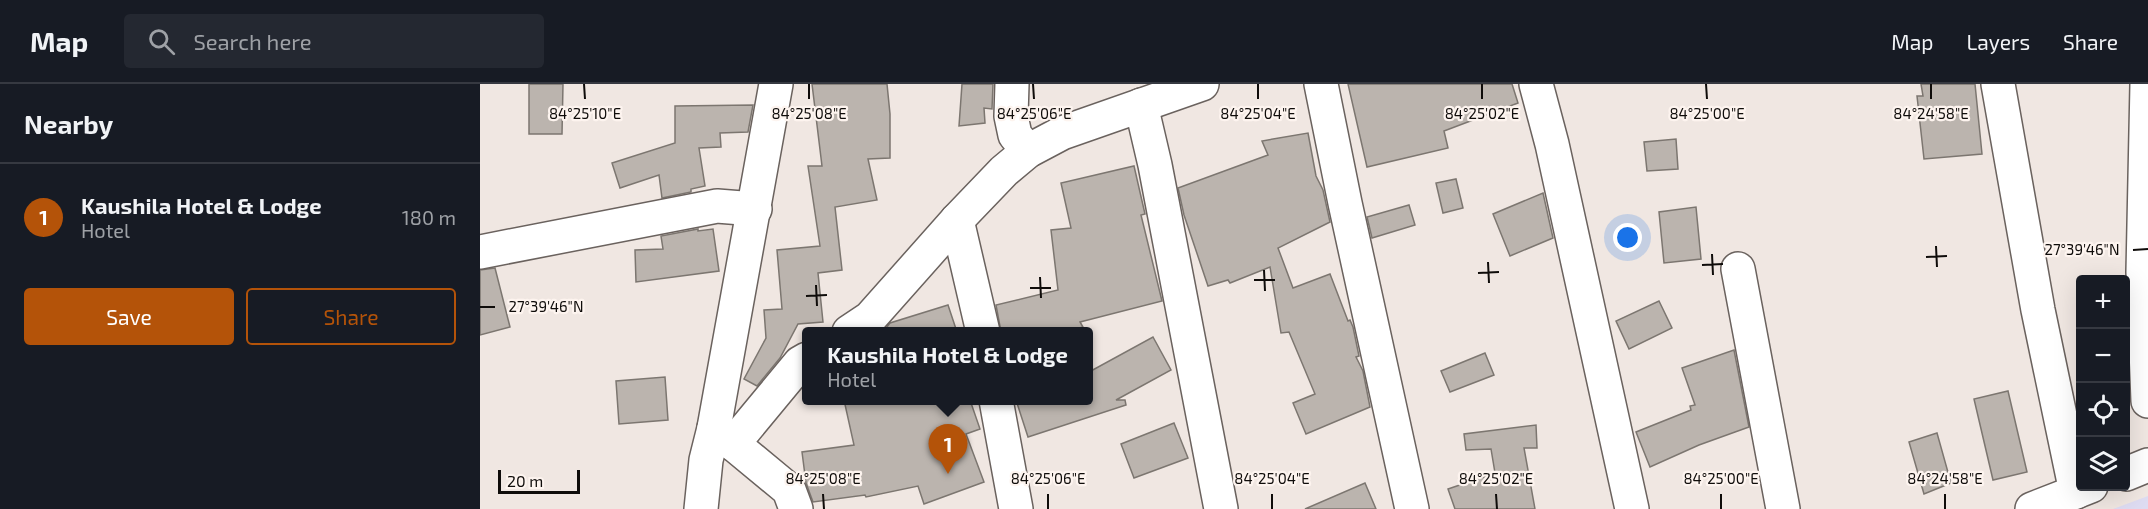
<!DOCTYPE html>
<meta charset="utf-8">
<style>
:root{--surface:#171b24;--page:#242831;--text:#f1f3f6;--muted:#9ea1a6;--line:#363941;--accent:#b45309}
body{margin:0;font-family:"Exo 2",sans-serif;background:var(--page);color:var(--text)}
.controls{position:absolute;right:18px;bottom:18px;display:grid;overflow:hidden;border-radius:6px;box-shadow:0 6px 24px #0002}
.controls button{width:54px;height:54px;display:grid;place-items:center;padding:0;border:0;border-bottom:2px solid var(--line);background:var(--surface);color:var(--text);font:30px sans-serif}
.scale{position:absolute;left:18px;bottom:15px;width:82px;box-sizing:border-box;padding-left:6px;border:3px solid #0f0c0a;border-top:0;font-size:16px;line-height:21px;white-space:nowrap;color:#0f0c0a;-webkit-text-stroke:4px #fdf4ef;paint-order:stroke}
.you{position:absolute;left:1148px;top:154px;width:21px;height:21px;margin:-15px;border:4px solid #fff;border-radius:50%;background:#1a73e8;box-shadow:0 0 0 9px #1a73e833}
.badge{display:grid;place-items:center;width:39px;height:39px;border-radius:50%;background:var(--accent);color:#fff;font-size:20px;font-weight:700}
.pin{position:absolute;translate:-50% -50px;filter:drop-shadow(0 2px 3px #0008)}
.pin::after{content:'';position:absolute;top:32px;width:21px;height:18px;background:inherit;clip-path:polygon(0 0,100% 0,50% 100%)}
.popup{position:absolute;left:322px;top:243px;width:291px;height:78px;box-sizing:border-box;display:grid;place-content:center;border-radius:6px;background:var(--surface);filter:drop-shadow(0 2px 4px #0005);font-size:20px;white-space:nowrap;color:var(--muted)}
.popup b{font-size:22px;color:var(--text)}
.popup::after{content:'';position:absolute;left:50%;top:100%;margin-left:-12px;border:12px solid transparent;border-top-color:var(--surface)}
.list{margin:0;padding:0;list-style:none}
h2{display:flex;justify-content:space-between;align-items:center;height:78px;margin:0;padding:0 24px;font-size:26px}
h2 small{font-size:20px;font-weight:400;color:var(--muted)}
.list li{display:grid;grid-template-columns:39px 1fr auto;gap:18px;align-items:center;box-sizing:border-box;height:108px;padding:0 24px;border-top:2px solid var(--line)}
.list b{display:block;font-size:22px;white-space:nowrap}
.list p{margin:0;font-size:20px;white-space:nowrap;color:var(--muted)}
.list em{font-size:20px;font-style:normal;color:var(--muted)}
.actions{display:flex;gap:12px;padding:18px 24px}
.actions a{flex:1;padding:14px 0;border:2px solid var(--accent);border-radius:6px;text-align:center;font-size:21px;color:var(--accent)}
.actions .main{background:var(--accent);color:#fff}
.icon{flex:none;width:33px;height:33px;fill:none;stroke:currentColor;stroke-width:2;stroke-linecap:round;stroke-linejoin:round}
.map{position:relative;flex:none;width:1668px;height:425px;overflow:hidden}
header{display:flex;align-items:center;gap:36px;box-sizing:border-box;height:84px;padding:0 30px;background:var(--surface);border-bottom:2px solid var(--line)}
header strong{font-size:28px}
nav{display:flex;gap:33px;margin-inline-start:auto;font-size:21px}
.search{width:420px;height:54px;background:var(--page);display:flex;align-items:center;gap:15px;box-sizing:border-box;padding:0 21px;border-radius:6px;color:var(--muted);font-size:22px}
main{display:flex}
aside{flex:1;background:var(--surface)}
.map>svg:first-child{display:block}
.medical{fill:#dedcf2}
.building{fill:#bbb4ae;stroke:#7c7670;stroke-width:1.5}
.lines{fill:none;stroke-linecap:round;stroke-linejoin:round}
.minor-casing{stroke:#6a625e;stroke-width:36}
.major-casing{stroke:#6a625e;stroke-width:36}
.minor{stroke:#fff;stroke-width:33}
.major{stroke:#fff;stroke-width:33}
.ticks{fill:none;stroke:#0f0c0a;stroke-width:2}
.ticks-label{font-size:15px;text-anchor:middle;fill:#0f0c0a;stroke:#fdf4ef;stroke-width:4.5;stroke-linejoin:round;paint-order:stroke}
</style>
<header>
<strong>Map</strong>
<div class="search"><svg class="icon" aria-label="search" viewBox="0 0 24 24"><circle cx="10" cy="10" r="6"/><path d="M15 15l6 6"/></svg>Search here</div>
<nav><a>Map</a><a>Layers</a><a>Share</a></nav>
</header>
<main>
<aside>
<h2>Nearby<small></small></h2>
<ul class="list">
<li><span class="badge">1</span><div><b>Kaushila Hotel &amp; Lodge</b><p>Hotel</p></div><em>180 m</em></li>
</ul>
<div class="actions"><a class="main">Save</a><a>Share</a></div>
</aside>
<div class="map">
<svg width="1668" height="425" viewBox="0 0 1668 425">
<rect width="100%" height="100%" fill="#f0e7e2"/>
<path class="medical" d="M1668 412V425H1633Z"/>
<g class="building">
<path d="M49 0H83L82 50H49Z"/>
<path d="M332 0H407L410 30V74L388 75 397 116 355 123 362 186 338 189 343 238 318 240 300 274 277 302 264 295 286 254 284 226 302 225 297 166 340 162 328 82H342Z"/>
<path d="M482 0H513L512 25 504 24 505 39 479 42Z"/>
<path d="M868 0H1032L1038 19 964 47 968 64 887 83Z"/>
<path d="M1441 0H1495L1502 70 1444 75 1437 12H1443Z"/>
<path d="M273 21 268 48 240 49 241 63 219 64 225 102 211 105V108L182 114 179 91 140 104 132 79 195 59V22Z"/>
<path d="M828 49 836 92 843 106 850 138 798 164 813 204 850 190 868 237 870 236 873 243 879 272 876 273 883 287 890 323 826 350 813 319 835 310 809 248 801 249 790 183 750 199 748 196 728 202 704 131 698 104 788 71 782 57Z"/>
<path d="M1196 55 1198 85 1167 87 1164 58Z"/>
<path d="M654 82 665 130 661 131 682 217 600 238 603 243 588 248H521L516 221 578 206 571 146 591 144 581 99Z"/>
<path d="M976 95 983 124 963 129 956 99Z"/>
<path d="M1063 109 1073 154 1030 172 1013 130Z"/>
<path d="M929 121 935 141 892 154 887 133Z"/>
<path d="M1216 123 1221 175 1184 179 1179 128Z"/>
<path d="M218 145V147L233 145 239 187 156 198 155 166 183 165 181 152Z"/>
<path d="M15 184 30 243 0 251V186Z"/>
<path d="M1179 217 1192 244 1149 265 1136 237Z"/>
<path d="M468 221 477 248H403L410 239Z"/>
<path d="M673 253 691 286 636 316H645L646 321 548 353 536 316H609V288Z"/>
<path d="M1254 266 1269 343 1219 361 1170 383 1156 348 1211 326 1210 322 1215 321 1202 284Z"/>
<path d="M1005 269 1014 291 970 308 961 287Z"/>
<path d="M185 293 188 336 139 340 136 297Z"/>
<path d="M1528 307 1547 388 1513 396 1494 315Z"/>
<path d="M364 316H490L500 345 486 350 504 398 444 420 438 402 386 413 385 411 333 418 326 399 322 368 374 361Z"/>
<path d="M694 339 708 374 654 394 641 360Z"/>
<path d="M1056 341 1057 364H1044L1055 425H975L968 405 1015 389 1011 365 986 366 984 350Z"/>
<path d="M1457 349 1471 399 1444 410 1429 358Z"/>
<path d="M885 399 896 425H825Z"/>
</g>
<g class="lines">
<g class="minor-casing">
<g id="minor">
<path d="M532 0 531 32 535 51 548 67"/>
<path d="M841 0 865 119 932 425"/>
<path d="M1056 0 1072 60 1152 425"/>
<path d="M1518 0 1558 226 1596 408"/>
<path d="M1667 0 1663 188 1668 317"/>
<path d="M661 21 675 81 741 425"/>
<path d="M477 136 503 248"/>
<path d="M0 168 237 122 275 125"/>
<path d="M1258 185 1303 425"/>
<path d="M369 248 390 234 477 136 524 87 548 67 582 49 722 0"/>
<path d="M516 316 536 425"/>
<path d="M234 344 309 406 316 425"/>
<path d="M253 360 320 279 327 275"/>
<path d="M221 425 226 376 234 344 296 0"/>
</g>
</g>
<g class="major-casing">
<g id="major">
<path d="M1646 390 1668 381"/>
<path d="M1552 425 1611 402"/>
</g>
</g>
<use href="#minor" class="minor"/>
<use href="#major" class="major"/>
</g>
<path class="ticks" d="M104 0 105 15M329 0V15M553 0 554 15M778 0V15M1002 0V15M1226 0 1227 15M1451 0V15M1456 162 1457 183M1653 166 1668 165M1232 170 1233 191M1446 173 1467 172M1008 178 1009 199M1222 181 1243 180M784 186 785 207M998 189 1019 188M560 193 561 214M774 196H795M336 201 337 222M550 204H571M326 212 347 211M0 223H15M343 410 344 425M568 410V425M792 410V425M1016 410 1017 425M1241 410V425M1465 410V425"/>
<g class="ticks-label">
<text x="105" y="35">84°25'10"E</text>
<text x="329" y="35">84°25'08"E</text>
<text x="554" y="35">84°25'06"E</text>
<text x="778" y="35">84°25'04"E</text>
<text x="1002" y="35">84°25'02"E</text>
<text x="1227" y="35">84°25'00"E</text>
<text x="1451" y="35">84°24'58"E</text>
<text x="1602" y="171">27°39'46"N</text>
<text x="66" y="228">27°39'46"N</text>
<text x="343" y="400">84°25'08"E</text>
<text x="568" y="400">84°25'06"E</text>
<text x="792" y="400">84°25'04"E</text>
<text x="1016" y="400">84°25'02"E</text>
<text x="1241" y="400">84°25'00"E</text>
<text x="1465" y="400">84°24'58"E</text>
</g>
</svg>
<div class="controls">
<button>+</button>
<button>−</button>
<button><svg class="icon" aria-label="locate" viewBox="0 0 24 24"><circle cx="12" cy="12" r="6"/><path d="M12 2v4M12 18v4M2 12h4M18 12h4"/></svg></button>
<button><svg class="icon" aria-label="layers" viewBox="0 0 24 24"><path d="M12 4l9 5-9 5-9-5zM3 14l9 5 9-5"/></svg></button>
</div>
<div class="scale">20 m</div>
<div class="you"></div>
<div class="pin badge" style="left:468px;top:390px">1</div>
<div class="popup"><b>Kaushila Hotel &amp; Lodge</b>Hotel</div>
</div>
</main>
